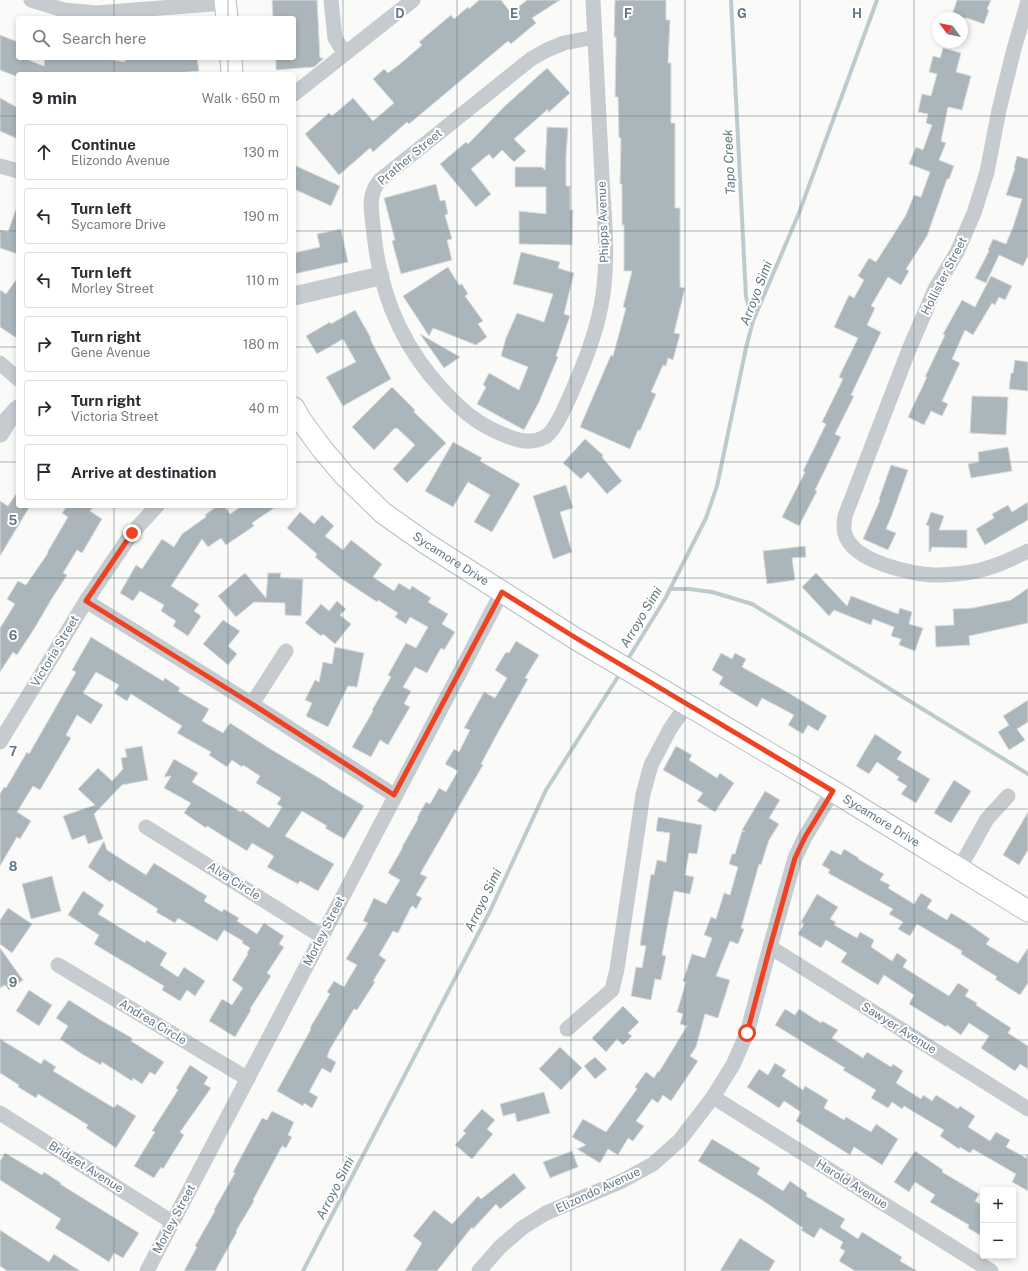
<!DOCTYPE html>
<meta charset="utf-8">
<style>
:root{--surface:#fff;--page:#f7f7f7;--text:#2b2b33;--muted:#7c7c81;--line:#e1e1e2}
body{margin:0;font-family:"Public Sans",sans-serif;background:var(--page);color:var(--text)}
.controls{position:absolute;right:12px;bottom:12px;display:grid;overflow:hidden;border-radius:4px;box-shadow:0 2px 6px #0003}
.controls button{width:36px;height:36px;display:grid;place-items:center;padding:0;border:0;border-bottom:1px solid var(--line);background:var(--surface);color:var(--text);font:20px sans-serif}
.compass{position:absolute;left:932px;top:12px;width:36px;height:36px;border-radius:50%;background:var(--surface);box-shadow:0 2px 6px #0003;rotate:302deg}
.stop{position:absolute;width:12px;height:12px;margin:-9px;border:3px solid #ef4222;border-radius:50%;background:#fff}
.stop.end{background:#ef4222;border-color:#fff;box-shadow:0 1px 4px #0008}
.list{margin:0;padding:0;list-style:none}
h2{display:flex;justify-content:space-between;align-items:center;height:52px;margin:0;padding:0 16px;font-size:17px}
h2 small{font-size:13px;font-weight:400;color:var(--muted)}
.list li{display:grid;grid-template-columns:26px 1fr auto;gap:12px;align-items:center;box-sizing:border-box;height:56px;margin:0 8px 8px;padding:0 8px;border:1px solid var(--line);border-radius:4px}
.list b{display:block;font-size:15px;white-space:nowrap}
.list p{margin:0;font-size:13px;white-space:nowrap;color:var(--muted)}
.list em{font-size:13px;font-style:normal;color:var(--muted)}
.icon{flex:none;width:22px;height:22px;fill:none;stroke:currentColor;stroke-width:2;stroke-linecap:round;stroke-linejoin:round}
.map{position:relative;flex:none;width:1028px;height:1271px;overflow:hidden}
.search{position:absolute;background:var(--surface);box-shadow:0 2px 6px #0003;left:16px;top:16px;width:280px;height:44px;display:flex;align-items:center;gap:10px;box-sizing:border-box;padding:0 14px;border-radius:4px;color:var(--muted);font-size:15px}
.panel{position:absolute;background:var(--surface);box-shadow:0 2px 6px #0003;left:16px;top:72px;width:280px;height:436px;border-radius:4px}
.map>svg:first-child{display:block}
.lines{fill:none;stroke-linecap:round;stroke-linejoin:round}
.stream{stroke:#bdcbce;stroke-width:4}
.building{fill:#abb6bc;stroke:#dcdcda}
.secondary-casing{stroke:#b7bec3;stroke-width:23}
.minor{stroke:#c5cbce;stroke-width:15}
.tertiary{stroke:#c5cbce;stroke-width:19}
.secondary{stroke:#fff;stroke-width:21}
.route{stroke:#ef4222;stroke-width:5}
.grid{fill:none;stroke:#637885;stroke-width:1;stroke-opacity:0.55}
.labels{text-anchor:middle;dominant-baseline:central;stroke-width:4;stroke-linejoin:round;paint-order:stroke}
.street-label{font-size:12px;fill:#637885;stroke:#fff}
.water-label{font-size:13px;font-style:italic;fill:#5e787e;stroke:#fff}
.grid-label{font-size:13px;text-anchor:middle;font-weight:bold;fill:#637885;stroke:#fff;stroke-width:4;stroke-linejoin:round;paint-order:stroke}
</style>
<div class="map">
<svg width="1028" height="1271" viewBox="0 0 1028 1271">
<rect width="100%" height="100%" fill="#fafaf8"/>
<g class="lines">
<g class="stream">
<path d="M731 0 746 297 753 321"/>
<path d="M670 589H689L712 592 752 604 1028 774"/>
<path d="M626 662 665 599 706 518 717 486 746 348 753 321 799 213 877 0"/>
<path d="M303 1271 490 911 546 790 621 672"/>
</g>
</g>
<g class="building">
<path d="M272 0H317L320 58H323V59L314 67 276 70V58H294V18H273Z"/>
<path d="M479 0H501L511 13 527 0H560L532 18 536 23 511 44 508 41 409 124 407 122 373 152 370 148 339 175 305 134 329 113 332 116 353 98 373 121 394 103 373 79 384 69 388 73 400 64 422 45 419 42 451 15 454 19 468 7 469 9Z"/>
<path d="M615 0H666V20H670L668 63H671V123H675V208H680V287L685 288 674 333 680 334 673 360 668 358 666 366 663 365 651 392 656 394 640 431 638 430 630 449 580 427 611 355 613 356 626 308 623 307 632 271H624V225H622V184H620L621 138H619L618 97H615L616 50V37H614Z"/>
<path d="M957 0H991L987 9 989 10 984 24 967 18H951Z"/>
<path d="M0 35 18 42V58H23L44 66 45 58H102L125 62V59L142 58H197L199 71 167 74H18V77L0 70Z"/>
<path d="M943 48 961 53 956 72 971 76 962 110 948 107 941 141 946 143 939 160 954 166 949 179H947L927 236 906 269 909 271 901 285 888 277 871 306 875 308 867 325 881 332 851 395 854 396 835 434 841 437 815 490 817 491 799 526 782 517 805 472 803 471 826 424 822 422 843 379 839 377 858 338 834 327 849 295 854 298 864 280 858 276 869 258 876 262 906 215 914 195 921 197 930 172 909 164 916 147 923 150 932 125 926 123 928 114 918 112 922 94 931 96 937 74 929 72 933 56 940 58Z"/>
<path d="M547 68 570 93 548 113V109L514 139 526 151 514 162 502 150 493 159 489 154 471 169 491 194 476 207 440 164 466 142 468 144 506 105Z"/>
<path d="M0 98 18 108V139L0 131Z"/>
<path d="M547 127 568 128 566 156V186H570V210H573L572 245 519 244V211L546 214V187H515V167H542L545 170Z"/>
<path d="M1017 156 1028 159V256L1023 266 999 255 986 283 975 278 989 251 988 250 993 239 1006 244 1013 227 1022 199 1006 195 1015 168H1014Z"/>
<path d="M294 165 340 186 331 206 294 189Z"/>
<path d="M436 184 440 201 445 200 448 214 445 215 452 239 447 240 452 260 401 274 392 241 395 240 384 198Z"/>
<path d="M16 209H18V254L0 248V230L8 232Z"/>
<path d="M341 229 348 262 294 274V253L320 247 317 234Z"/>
<path d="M521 252 560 262 558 268 574 273 564 314 570 316 556 356 558 357 539 402 524 430 477 404 486 387 483 385 489 373 519 390 528 367 501 356 506 338 517 313 544 322 553 294 513 284Z"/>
<path d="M448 267 459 285 462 284 468 294 465 296 483 321 478 324 487 337 476 345 433 328 429 336 403 296Z"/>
<path d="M991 276 1012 286 1005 300 999 297 995 305 992 303 973 335 965 330 952 359 960 363 942 401 948 404 942 416 931 411 924 425 908 417 927 377H925L945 335 943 334 962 300 975 307Z"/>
<path d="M18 277V339L0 327V290L6 294Z"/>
<path d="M355 310 371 338 370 339 391 379 343 406 326 377 356 362 343 339 317 354 306 336 330 322 331 324Z"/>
<path d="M420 334 460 357 444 368Z"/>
<path d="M1015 360 1028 362V391L1009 389 1011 373H1013Z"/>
<path d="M392 387 415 410 414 412 446 443 407 483 393 469 415 445 397 428 396 429 395 428 374 450 352 427Z"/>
<path d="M972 396 1008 397 1006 435 970 433Z"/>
<path d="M585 439 603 455 602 457 622 481 607 494 588 472 581 479 563 463Z"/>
<path d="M453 442 482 458 480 461 520 484 492 532 474 522 490 495 468 482 453 507 425 491Z"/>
<path d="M1008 447 1012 471 971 478 968 464 979 462 978 452Z"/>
<path d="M891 465 908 470 892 515 886 529 896 533 888 550 863 539 880 500 879 499Z"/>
<path d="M566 485 573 508 560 512 572 552 553 559 533 496Z"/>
<path d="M18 491V506H30L0 556V501L8 506Z"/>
<path d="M1028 502V520L985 545 976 529 994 518 992 514 1008 505 1012 512Z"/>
<path d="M67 506H94L90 511 102 519 82 553 77 550 63 573 67 575 51 600 34 629 17 655 13 652 0 672V628L15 604 7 599 18 581 26 585 48 553H47L68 517 62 513Z"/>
<path d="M217 506H224L230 514 242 506H277L252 523 254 526 226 545 221 538 208 547 202 539 171 586 199 604 194 611 201 616 188 636 173 626 176 621 161 611 164 605 140 591 133 601 120 593 136 565 142 569 162 539 174 547 182 534 206 517 205 515Z"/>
<path d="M300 512 314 524 322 515 334 526 325 536 343 550 351 540 382 564 373 577 394 591 399 583 410 590 412 586 431 598 428 602 448 614 442 624 455 632 444 650 441 648 427 673 415 667 403 687 411 691 404 704 410 707 388 745 380 740 371 757 352 747 373 711 372 710 391 677 388 675 406 643 416 648 428 627 410 617 406 624 395 617 398 613 378 600 377 602 342 579 315 557 317 554 287 528Z"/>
<path d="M931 512 944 516 939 530H967V548L932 547 930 552H929V526L926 525Z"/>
<path d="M805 546 806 557 792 558 795 580 767 584 763 551Z"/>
<path d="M245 573 266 598 268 573H281L280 578 303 579 301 616 285 615V603L254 602 236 617 218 596Z"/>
<path d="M816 573 847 606 851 596 898 614 900 608 912 612 909 624 923 628 915 651 899 645 901 639 891 636 894 627 873 619 871 625 834 610 829 616 802 587Z"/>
<path d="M1028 588V623L969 636 970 645 936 647 935 626 954 625 953 609 973 608 1011 600Z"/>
<path d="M337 601 346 609 340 615 351 624 335 644 323 634 321 636 305 623 321 604 329 611Z"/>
<path d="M223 620 240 631 228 646 237 654 228 665 203 644Z"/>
<path d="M91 637 163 681 165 678 180 688 178 691 209 709 202 721 223 733 230 723 272 750 329 784H328L364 806 344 839 325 828 327 826 302 811 285 836 334 864 318 891 300 881 298 884 267 867 274 856 252 843 247 851 207 826 206 828 184 813 191 803 164 788 171 776 164 777 174 759 198 773 192 782 241 812 242 810 269 828 282 807 277 804 281 798 256 783 260 776 243 765 242 767 232 760 227 767 209 755 211 752 177 733 182 726 131 694 127 701 114 693 119 685 96 672 83 693 103 705 91 724 77 715 66 735 71 738 40 790 33 786 17 812 31 821 20 839 17 837 0 866V794L4 787 6 788 27 752 29 754 76 672 72 670Z"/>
<path d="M516 641 539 655 525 678 528 679 497 734 481 764 483 765 420 874 427 877 416 895 422 898 416 909 413 906 411 907 398 933 393 931 379 955 386 960 373 981 375 982 357 1010 354 1009 330 1049 327 1057 336 1062 331 1073 322 1068 309 1092 318 1097 312 1108 304 1103 303 1106 277 1091 311 1029 310 1028 330 994 327 992 334 981 344 987 357 965 346 959 368 923 363 921 374 898 386 904 400 880 388 873 403 847H402L418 819 417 818 426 802 430 804 439 788 446 792 458 771 445 764 454 749 459 752 470 730 464 728 484 692 495 698 507 678 495 670 506 652 509 653Z"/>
<path d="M335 647 364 653 357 687 348 686 328 727 306 716 312 703 305 700 315 680 319 682 323 662 332 664Z"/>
<path d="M721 653 732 659 735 653 746 659 742 667 787 692 827 716 818 731 808 725 803 734 788 725 794 715 762 698 757 707 719 684 723 677 712 670Z"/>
<path d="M1028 700V722L1017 729 1025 740 1009 750 998 732 1009 725 1003 716Z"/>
<path d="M875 734 902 752 897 759 930 779 916 803 901 794 907 786 897 780 899 777 877 762 869 774 856 766Z"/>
<path d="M142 746 148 780 122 785 94 814 103 839 88 844 85 835 72 840 63 816 95 805 78 789 98 768 112 781 123 769 121 758 127 757 125 749Z"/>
<path d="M676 746 692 755 689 760 717 778 720 773 734 783 715 812 697 801 703 793 663 770Z"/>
<path d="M954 780 971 791 951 823 934 813Z"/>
<path d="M765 791 780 800 769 818 779 824 769 840 761 865 759 864 741 928 744 929 738 944 730 941 716 976 730 980 718 1018 705 1014 696 1047 690 1056 698 1061 671 1101 663 1095 658 1103 652 1099 636 1121 644 1126 633 1141 628 1138 618 1155 608 1149 600 1163 577 1149 586 1145 572 1137 583 1119 606 1132 637 1089 635 1087 646 1072 654 1078 658 1071 659 1072 687 1026 680 1024 683 1014 677 1012 686 982 683 981 692 954 705 958 712 938 704 935 711 917 716 919 724 893 730 895 738 867 729 864 732 854H735L742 831 745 832 742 830Z"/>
<path d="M1028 812V850L1019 865 1003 855Z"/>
<path d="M658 817 702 825 697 854 689 853 685 875 694 877 690 894 674 891 662 955 666 956 661 980 655 979 651 1000 631 996 636 967 642 968 646 946 640 945 651 874 654 875 657 860 666 862 670 833 656 831Z"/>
<path d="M104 841 107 850 146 875 154 863 207 896 204 901 222 912 224 909 239 918 237 921 257 934 264 923 284 936 279 944 284 947 267 973 271 976 250 1009 251 1010 235 1037 209 1021 222 999 232 1005 243 988 232 980 248 954 247 953 250 948 242 943 243 941 224 930 217 941 178 918 175 923 156 912 158 909 112 880 110 882 88 867Z"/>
<path d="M844 849 859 858 858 859 884 874 880 880 890 885 888 888 914 904 921 893 932 900 927 908 947 920 951 913 966 922 990 939 986 944 1009 958 1018 963 1028 948V983L1020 995 995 979 997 977 961 954 962 951 917 924 910 936 898 929 903 922 889 914 893 909 828 873 830 870 822 865 831 850 841 855Z"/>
<path d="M52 876 61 911 31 919 22 884Z"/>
<path d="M83 891 104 905 98 914 145 943 146 940 167 953 160 965 178 977 184 967 205 981 195 996 187 990 180 1001 162 990 164 986 94 944 99 935 68 915Z"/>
<path d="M817 894 838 907 830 919 836 922 834 925 857 938 860 932 874 940 871 947 892 961 897 953 907 960 903 967 949 996 958 983 969 990 965 996 977 1003 976 1005 1011 1028 1008 1033 1028 1046V1069L1020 1064 1015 1071 981 1048 989 1036 969 1023 961 1035 947 1025 946 1027 909 1004 914 995 884 975 878 985 841 962 847 953 826 940 821 948 798 934 804 924 801 922Z"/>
<path d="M8 908 32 924 12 953 0 944V920Z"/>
<path d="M0 948 23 980 9 990 5 985 0 988Z"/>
<path d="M29 990 52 1005 39 1026 16 1011Z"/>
<path d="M69 1000 102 1021 132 1038 131 1041 164 1062 155 1075 150 1072 142 1084 133 1078 132 1081 102 1062 101 1065 82 1054 60 1039 68 1026 56 1018Z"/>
<path d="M623 1006 639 1022 628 1033 632 1036 623 1045 617 1039 606 1052 592 1038Z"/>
<path d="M785 1009 795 1015 799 1009 821 1023 822 1021 838 1030 832 1038 863 1058 867 1052 891 1067 893 1064 903 1071 896 1083 921 1099 923 1095 932 1101 936 1095 958 1109 960 1106 975 1116 968 1127 990 1141 996 1132 1010 1140 1006 1147 1026 1158 1028 1154V1191L1012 1182 1016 1174 973 1149 970 1153 960 1147 959 1149 940 1136 944 1130 904 1106 902 1109 892 1102 888 1108 871 1098 876 1090 843 1070 845 1068 775 1025Z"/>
<path d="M0 1039 41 1064 44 1059 56 1067 53 1071 114 1108 117 1104 136 1116 116 1148 86 1128 88 1125 38 1094 36 1098 18 1087 19 1085 0 1073Z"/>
<path d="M560 1047 582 1068 561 1090 539 1069Z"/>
<path d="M595 1057 607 1069 595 1079 584 1066Z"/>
<path d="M775 1063 786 1070 782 1076 803 1090 805 1086 828 1100 824 1108 844 1120 846 1117 871 1132 876 1124 898 1139 882 1165 854 1147 850 1155 796 1121 801 1112 784 1101 779 1108 747 1087 759 1069 768 1075Z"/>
<path d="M190 1065 208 1077 204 1084 211 1088 180 1132 184 1135 163 1169 161 1167 154 1178 134 1166 155 1132 152 1131 178 1090 176 1088Z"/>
<path d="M544 1092 550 1113 517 1122 515 1113 503 1116 500 1104Z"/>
<path d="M482 1109 495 1120 487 1129 493 1134 472 1159 455 1145 466 1133 463 1131Z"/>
<path d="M272 1111 294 1122 288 1135 292 1137 286 1148 282 1146 253 1200 254 1201 236 1231 237 1232 215 1271H184L197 1247 195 1246 215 1211 214 1210 235 1173 233 1172 262 1118 267 1120Z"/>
<path d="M712 1139 760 1168 757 1174 783 1191 790 1181 807 1193 806 1196 845 1219 840 1227 858 1239 862 1232 902 1257 900 1261 917 1271H855L839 1261 845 1251 840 1248 843 1242 820 1228 814 1238 801 1230 803 1228 762 1200 698 1161Z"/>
<path d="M572 1151 578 1167 550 1178 543 1162Z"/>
<path d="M915 1151 943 1170 942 1172 979 1194 975 1201 983 1206V1237L968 1228 969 1225 930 1202 935 1195 915 1182 909 1192 894 1182Z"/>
<path d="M5 1153 42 1175 44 1172 61 1183 60 1184 139 1233 123 1258 114 1253 109 1262 84 1246 55 1228 61 1219 0 1180V1161Z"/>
<path d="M514 1173 526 1188 500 1209 496 1204 473 1229 472 1227 437 1271H405L422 1243 413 1236 434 1210 452 1224 478 1196 481 1199Z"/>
<path d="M0 1230 49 1262 54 1254 80 1271H7L0 1266Z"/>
<path d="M740 1238 775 1261 769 1271H720Z"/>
</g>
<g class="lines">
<g class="secondary-casing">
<g id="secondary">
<path d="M225 0 227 18"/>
<path d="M231 58 232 74"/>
<path id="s1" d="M294 408 300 419 322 449 344 475 383 513 427 544 576 639 833 791 1028 911"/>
</g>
</g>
<g class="minor">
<path d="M31 0 64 10 96 13 225 3"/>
<path d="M331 0 335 38 345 54"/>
<path d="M593 0C596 59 599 118 602 177 604 213 608 250 604 286 601 318 589 352 576 382 571 394 556 431 545 437 530 445 516 440 502 434 477 424 460 409 442 389 401 345 380 294 374 234 373 221 368 202 374 190 375 186 378 183 380 180L531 59 547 50 564 43 595 37"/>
<path d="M1028 1 1014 49 999 110 987 172 974 213 957 252 935 289 910 347 845 516C844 523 843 528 845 534 853 562 913 575 938 575 947 575 956 574 965 573 988 570 1008 561 1028 551"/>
<path d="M294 94 413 0"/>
<path d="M0 166 18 171"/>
<path d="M0 363 18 379"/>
<path d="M86 601 252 704 394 795"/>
<path d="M252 704 286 651"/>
<path d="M0 742 86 601 132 533 157 506"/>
<path d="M146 827 321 936"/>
<path d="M959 869 987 819 1008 796"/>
<path d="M770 947 1028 1109"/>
<path d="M58 965 248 1079"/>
<path d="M567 1029 612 990 617 969 643 794 651 765 670 729 687 704"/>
<path d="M713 1097 991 1271"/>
<path d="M0 1113 172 1222"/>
<path d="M147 1271 502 592"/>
<path d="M479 1271 500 1247 522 1228 546 1213 622 1181 653 1164 680 1140 713 1097 733 1065 747 1033 770 947 795 858 805 837 833 791"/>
</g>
<g class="tertiary">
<path d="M294 296 380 276"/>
<path d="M0 433 8 420 18 409"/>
</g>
<use href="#secondary" class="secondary"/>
</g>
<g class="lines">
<path class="route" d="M132 533 86 601 252 704 394 795 502 592 576 638 833 791 805 837 795 858 770 947 747 1033"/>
</g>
<path class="grid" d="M114 0V18M228 0V18M343 0V1271M457 0V1271M571 0V1271M685 0V1271M800 0V1271M914 0V1271M114 58V74M228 58V74M0 116H18M294 116H1028M0 231H18M294 231H1028M0 347H18M294 347H1028M0 462H18M294 462H1028M114 506V1271M228 506V1271M0 578H1028M0 693H1028M0 809H1028M0 924H1028M0 1040H1028M0 1155H1028"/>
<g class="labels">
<g class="street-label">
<text transform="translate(410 157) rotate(-40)">Prather Street</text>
<text transform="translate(603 222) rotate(-92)">Phipps Avenue</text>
<text transform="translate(944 276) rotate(-63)">Hollister Street</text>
<text stroke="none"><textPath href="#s1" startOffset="220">Sycamore Drive</textPath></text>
<text transform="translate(55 651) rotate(-59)">Victoria Street</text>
<text stroke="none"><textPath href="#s1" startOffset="724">Sycamore Drive</textPath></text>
<text transform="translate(234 881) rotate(32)">Alva Circle</text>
<text transform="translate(324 931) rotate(-63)">Morley Street</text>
<text transform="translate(153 1022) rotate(31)">Andrea Circle</text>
<text transform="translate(899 1028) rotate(32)">Sawyer Avenue</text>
<text transform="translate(86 1167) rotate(32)">Bridget Avenue</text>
<text transform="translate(852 1184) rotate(32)">Harold Avenue</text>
<text transform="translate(598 1190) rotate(-25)">Elizondo Avenue</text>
<text transform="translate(174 1219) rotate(-62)">Morley Street</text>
</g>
<g class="water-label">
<text transform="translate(729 162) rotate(-93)">Tapo Creek</text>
<text transform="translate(756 293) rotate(-69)">Arroyo Simi</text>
<text transform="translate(641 617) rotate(-59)">Arroyo Simi</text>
<text transform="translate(483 900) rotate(-64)">Arroyo Simi</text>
<text transform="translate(335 1188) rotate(-63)">Arroyo Simi</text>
</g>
</g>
<g class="grid-label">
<text x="400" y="18">D</text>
<text x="514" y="18">E</text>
<text x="628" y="18">F</text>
<text x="742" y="18">G</text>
<text x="857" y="18">H</text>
<text x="13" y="525">5</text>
<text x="13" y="640">6</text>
<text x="13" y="756">7</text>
<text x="13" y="871">8</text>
<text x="13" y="987">9</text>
</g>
</svg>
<div class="controls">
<button>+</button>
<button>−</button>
</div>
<svg class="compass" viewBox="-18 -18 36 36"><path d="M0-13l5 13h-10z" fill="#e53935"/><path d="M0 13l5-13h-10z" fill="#7c7c81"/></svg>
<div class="stop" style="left:747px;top:1033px"></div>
<div class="stop end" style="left:132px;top:533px"></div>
<div class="search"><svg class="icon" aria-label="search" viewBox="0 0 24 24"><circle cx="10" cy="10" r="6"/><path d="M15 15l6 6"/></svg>Search here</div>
<section class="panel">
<h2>9 min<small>Walk · 650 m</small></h2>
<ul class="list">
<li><svg class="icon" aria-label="ahead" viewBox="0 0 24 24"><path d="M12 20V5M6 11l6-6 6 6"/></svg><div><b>Continue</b><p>Elizondo Avenue</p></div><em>130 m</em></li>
<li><svg class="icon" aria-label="left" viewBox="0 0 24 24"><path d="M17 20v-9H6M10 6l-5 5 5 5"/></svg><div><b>Turn left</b><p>Sycamore Drive</p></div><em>190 m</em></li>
<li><svg class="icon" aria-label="left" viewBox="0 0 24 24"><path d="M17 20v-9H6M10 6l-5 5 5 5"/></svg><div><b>Turn left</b><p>Morley Street</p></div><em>110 m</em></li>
<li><svg class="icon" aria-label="right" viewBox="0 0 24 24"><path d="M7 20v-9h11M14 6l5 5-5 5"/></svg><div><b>Turn right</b><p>Gene Avenue</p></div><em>180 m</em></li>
<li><svg class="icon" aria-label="right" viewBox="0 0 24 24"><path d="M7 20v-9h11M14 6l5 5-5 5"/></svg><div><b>Turn right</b><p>Victoria Street</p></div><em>40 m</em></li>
<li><svg class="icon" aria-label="arrive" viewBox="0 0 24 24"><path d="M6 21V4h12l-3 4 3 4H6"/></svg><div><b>Arrive at destination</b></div></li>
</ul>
</section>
</div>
